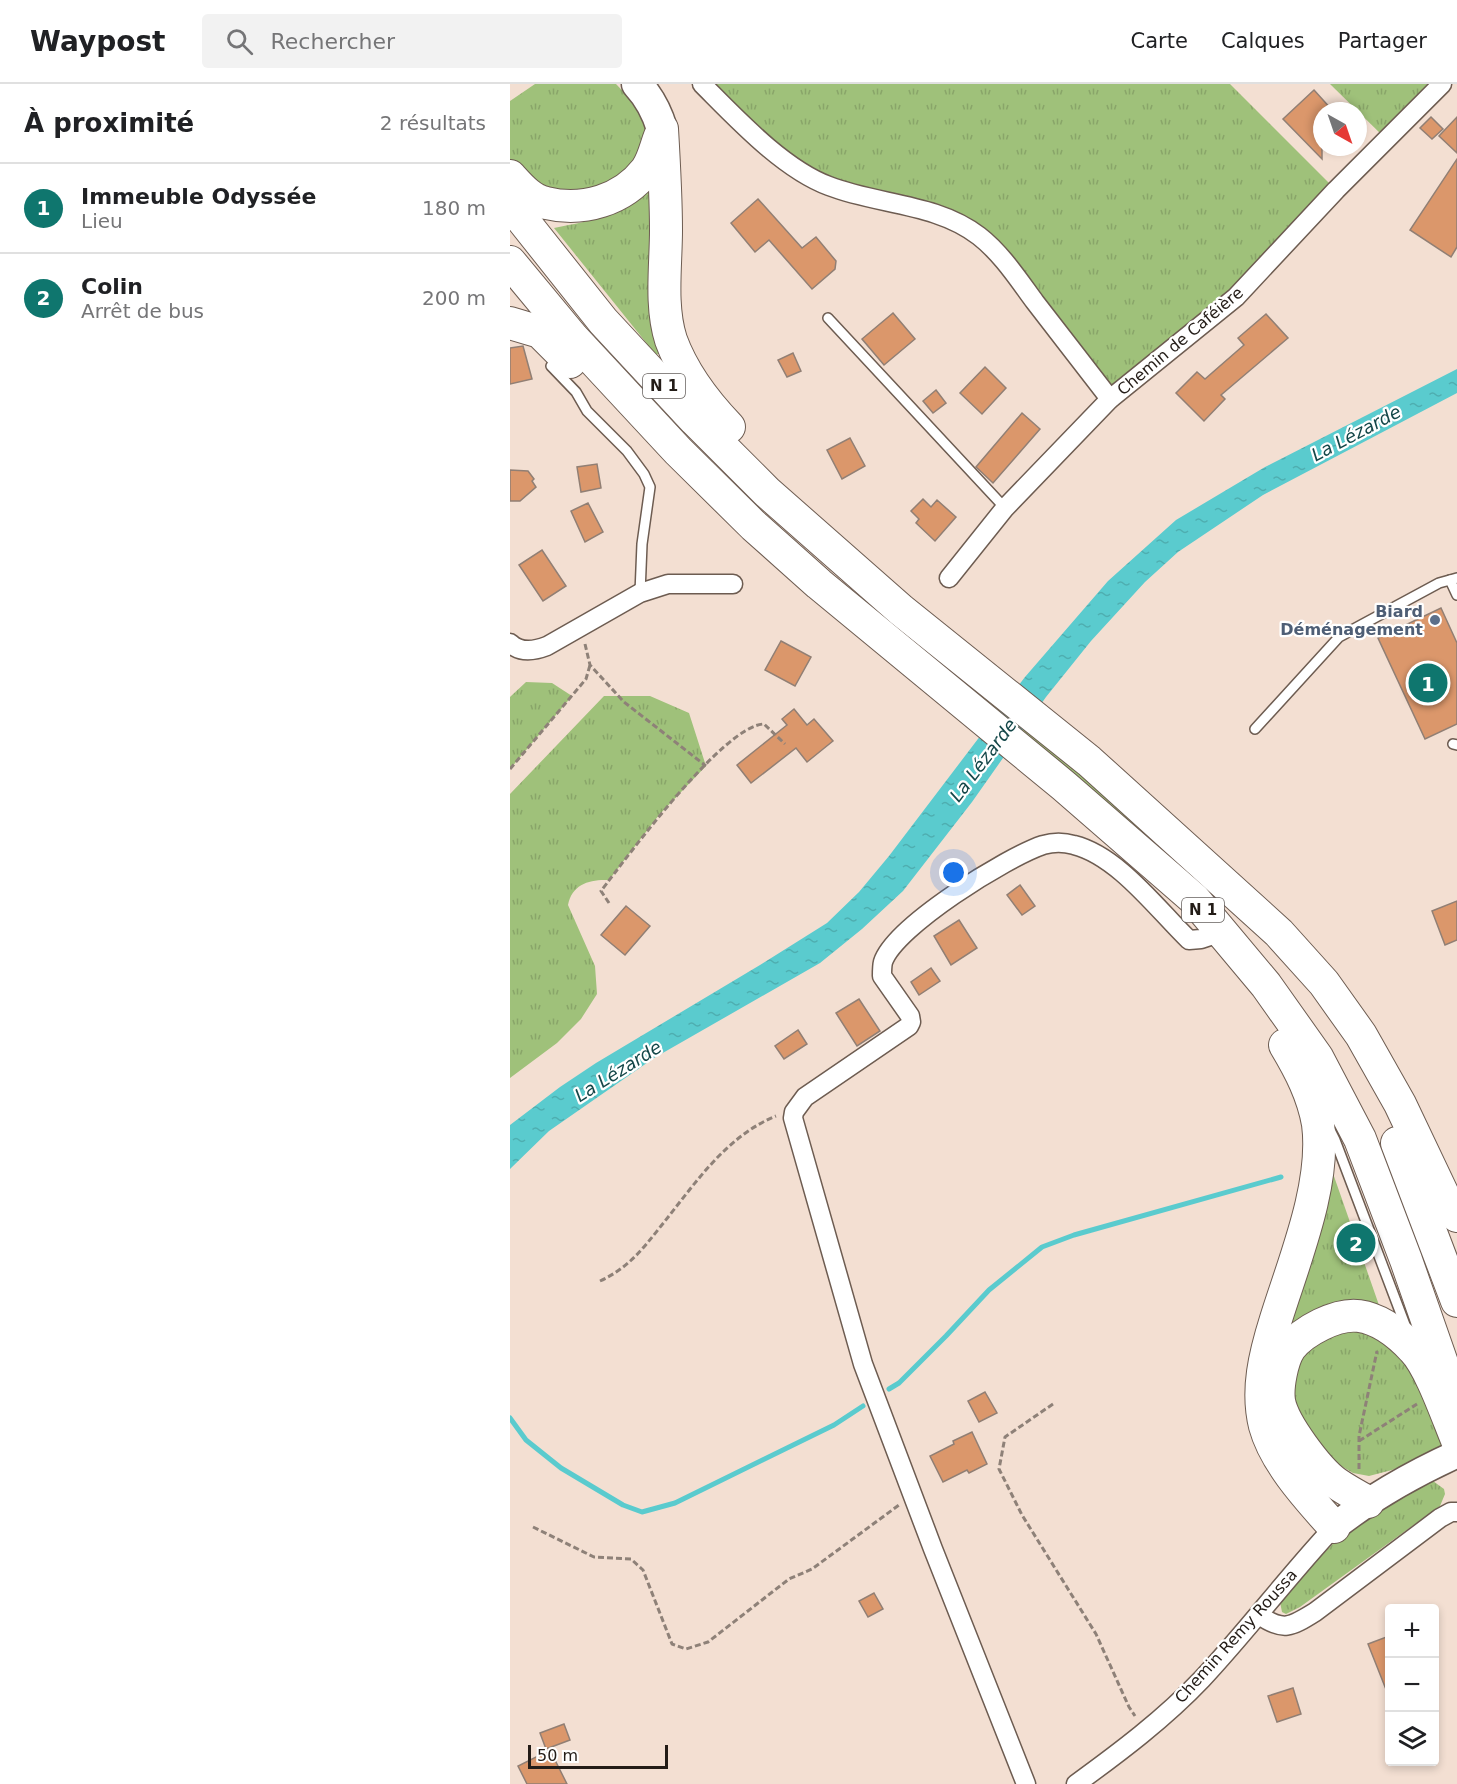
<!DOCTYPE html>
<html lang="fr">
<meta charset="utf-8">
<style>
:root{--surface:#fff;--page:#f2f2f2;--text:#202124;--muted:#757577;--line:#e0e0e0;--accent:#0f766e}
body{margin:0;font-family:"DejaVu Sans",sans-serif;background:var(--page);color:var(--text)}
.controls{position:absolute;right:18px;bottom:18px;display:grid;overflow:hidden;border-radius:6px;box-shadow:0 3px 9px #0003}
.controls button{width:54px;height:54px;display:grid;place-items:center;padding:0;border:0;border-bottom:2px solid var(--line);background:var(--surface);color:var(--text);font:30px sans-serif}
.compass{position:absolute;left:803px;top:18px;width:54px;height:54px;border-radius:50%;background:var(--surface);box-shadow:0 3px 9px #0003;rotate:140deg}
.scale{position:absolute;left:18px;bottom:15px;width:140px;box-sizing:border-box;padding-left:6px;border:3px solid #231c17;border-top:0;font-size:16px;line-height:21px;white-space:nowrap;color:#231c17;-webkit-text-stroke:4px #fff;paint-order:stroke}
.you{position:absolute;left:444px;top:789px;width:21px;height:21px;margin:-15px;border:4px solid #fff;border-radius:50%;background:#1a73e8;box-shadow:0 0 0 9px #1a73e833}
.badge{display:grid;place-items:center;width:39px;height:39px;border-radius:50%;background:var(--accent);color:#fff;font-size:20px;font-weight:700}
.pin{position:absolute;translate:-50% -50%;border:3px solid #fff;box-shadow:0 2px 6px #0006}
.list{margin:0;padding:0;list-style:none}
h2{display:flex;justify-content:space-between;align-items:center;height:78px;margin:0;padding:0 24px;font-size:26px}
h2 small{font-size:20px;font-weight:400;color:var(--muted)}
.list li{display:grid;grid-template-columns:39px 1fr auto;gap:18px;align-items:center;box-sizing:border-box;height:90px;padding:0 24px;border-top:2px solid var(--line)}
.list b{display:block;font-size:22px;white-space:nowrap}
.list p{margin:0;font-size:20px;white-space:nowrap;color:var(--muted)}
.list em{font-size:20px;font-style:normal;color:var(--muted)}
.icon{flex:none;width:33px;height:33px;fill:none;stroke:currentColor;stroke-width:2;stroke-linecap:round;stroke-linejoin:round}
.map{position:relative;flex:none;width:947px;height:1700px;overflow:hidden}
header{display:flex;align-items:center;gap:36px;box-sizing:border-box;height:84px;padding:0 30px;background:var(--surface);border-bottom:2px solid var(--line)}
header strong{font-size:28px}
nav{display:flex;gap:33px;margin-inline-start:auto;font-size:21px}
.search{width:420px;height:54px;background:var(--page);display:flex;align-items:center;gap:15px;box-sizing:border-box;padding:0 21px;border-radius:6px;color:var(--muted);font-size:22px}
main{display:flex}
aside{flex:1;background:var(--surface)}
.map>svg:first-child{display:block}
.grass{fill:url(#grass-tufts)}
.water{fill:url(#water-ripples)}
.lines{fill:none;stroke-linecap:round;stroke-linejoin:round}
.stream{stroke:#5acbce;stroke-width:5}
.building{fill:#db976b;stroke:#917f74;stroke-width:1.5}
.service-casing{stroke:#6d5c51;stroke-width:12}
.minor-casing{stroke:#6d5c51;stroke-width:21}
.secondary-casing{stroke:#6d5c51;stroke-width:30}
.primary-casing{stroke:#6d5c51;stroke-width:33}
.trunk-casing{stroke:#6d5c51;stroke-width:34}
.path{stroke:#8e8178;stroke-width:3;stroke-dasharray:6 3;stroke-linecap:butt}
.service{stroke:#fff;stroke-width:9}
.minor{stroke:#fff;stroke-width:18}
.secondary{stroke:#fff;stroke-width:27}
.primary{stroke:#fff;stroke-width:30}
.trunk{stroke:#fff;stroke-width:32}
.service-dot{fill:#5c6f8a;stroke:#fff;stroke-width:2}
.labels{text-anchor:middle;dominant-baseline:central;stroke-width:4.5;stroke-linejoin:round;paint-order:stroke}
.shield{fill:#fff;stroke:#65605d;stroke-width:1.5}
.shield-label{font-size:15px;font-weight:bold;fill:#231c17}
.street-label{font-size:16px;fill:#231c17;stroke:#fff}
.service-label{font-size:16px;font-weight:bold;fill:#4e5e75;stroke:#fff;text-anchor:end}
.water-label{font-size:18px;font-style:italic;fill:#144749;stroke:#fff}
</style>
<header>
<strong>Waypost</strong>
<div class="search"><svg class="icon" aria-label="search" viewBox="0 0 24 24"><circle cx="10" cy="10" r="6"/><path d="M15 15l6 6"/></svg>Rechercher</div>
<nav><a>Carte</a><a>Calques</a><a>Partager</a></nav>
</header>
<main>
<aside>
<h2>À proximité<small>2 résultats</small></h2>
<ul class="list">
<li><span class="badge">1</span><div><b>Immeuble Odyssée</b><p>Lieu</p></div><em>180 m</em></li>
<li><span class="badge">2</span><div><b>Colin</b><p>Arrêt de bus</p></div><em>200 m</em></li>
</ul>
</aside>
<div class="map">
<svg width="947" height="1700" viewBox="0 0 947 1700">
<defs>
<pattern id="grass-tufts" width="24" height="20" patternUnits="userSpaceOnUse" patternTransform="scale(1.5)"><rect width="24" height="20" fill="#9fc17a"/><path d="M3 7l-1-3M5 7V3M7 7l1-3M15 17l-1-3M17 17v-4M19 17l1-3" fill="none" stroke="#89a569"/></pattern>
<pattern id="water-ripples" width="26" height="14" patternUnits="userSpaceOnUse" patternTransform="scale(1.5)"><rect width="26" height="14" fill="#5acbce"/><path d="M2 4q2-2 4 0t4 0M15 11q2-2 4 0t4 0" fill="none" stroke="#4eaeb0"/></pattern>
</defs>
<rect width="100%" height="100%" fill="#f3dfd2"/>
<g class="grass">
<path d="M25 0H106L127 22 137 44 136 63 113 91 80 111 44 116 0 79V17Z"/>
<path d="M192 0H720L826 106 726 213 600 315 469 153 316 102Z"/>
<path d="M820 0H932L877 56Z"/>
<path d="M141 101 150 269 146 271 44 144C85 136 111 131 141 101Z"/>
<path d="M356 520 389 542 491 626 485 633Z"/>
<path d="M16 598 42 599 62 612 0 685V613Z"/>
<path d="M94 612H140L179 629 196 682 149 731 99 796C80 795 62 800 58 821L85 882 87 910 71 935 47 959 0 994V710Z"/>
<path d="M514 644 615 725 646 755 654 766 617 741 508 651Z"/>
<path d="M819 1078 870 1224C820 1216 814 1216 773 1246Z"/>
<path d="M843 1243 890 1264 938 1362 882 1386 859 1392 843 1389 811 1370 782 1316 789 1276 808 1256Z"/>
<path d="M923 1397 934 1405 935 1410 930 1422 790 1523 776 1530 772 1528 770 1518C801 1483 846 1429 888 1409 899 1403 912 1402 923 1397Z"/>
</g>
<path class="water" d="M947 285V309L753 411 668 468 635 498 581 557 536 613 462 718 393 807 352 845 310 879 144 974 39 1047 0 1085V1041L50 1003 86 979 250 881 317 839 349 808 379 772 515 593 598 497 666 436 755 383Z"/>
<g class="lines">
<g class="stream">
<path d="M379 1305 389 1299 436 1252 479 1206 532 1163 564 1151 771 1093"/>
<path d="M0 1334 16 1356 51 1384 113 1421 132 1428 165 1419 324 1341 353 1322"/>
</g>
</g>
<g class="building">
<path d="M804 6 823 27H812V75L773 35Z"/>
<path d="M921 33 933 45 922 55 910 44Z"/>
<path d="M947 33V69L929 52Z"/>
<path d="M947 75V163L941 173 900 146Z"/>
<path d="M248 115 292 164 306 153 326 177 325 185 302 205 259 156 245 168 221 139Z"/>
<path d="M383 229 405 255 374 281 352 255Z"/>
<path d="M756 230 778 254 711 311 715 315 694 337 666 309 687 288 695 295 734 261 728 254Z"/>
<path d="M13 262 22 295 0 300V264Z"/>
<path d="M283 269 291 287 277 293 268 276Z"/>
<path d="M475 283 496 304 472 330 450 309Z"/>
<path d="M426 306 436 319 423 329 413 317Z"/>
<path d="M512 329 530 345 483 399 466 383Z"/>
<path d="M340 354 355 382 332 395 317 366Z"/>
<path d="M87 380 91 404 71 408 67 383Z"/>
<path d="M0 386 18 387 24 395 22 397 26 403 10 417H0Z"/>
<path d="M413 415 421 423 427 416 446 433 425 457 406 439 409 435 401 427Z"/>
<path d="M78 419 93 448 75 458 61 427Z"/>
<path d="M32 466 56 502 33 517 9 481Z"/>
<path d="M931 524 947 559V640L915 655 868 554Z"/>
<path d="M271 557 301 573 285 602 255 586Z"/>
<path d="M284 625 297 641 304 635 323 657 297 678 286 664 241 699 227 681 277 641 272 635Z"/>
<path d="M510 801 525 822 512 831 497 811Z"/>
<path d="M947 817V856L935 861 922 827Z"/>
<path d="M116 822 140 842 115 871 91 851Z"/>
<path d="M449 836 467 864 441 881 424 852Z"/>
<path d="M421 884 430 897 409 911 401 898Z"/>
<path d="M349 915 370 947 347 962 326 929Z"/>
<path d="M288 946 297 960 274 975 265 962Z"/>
<path d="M475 1308 487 1329 469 1338 458 1317Z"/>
<path d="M462 1348 477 1380 459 1389 457 1386 433 1398 420 1372 444 1360 443 1357Z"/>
<path d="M364 1509 373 1525 358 1533 349 1517Z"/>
<path d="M879 1552V1613L858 1560Z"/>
<path d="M783 1604 791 1630 767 1638 758 1612Z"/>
<path d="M54 1640 60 1656 36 1665 30 1649Z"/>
<path d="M40 1666 57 1700H17L8 1682Z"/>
</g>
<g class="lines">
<g class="service-casing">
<g id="service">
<path d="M318 234 495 424"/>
<path d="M41 282 66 308 77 327 117 367 134 390 140 403 132 460 130 509"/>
<path d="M940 496 947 511"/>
<path d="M745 645 829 553 929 499 947 494"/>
<path d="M943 660 947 661"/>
<path d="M820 1046 825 1056 897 1246"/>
</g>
</g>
<g class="minor-casing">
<g id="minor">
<path d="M192 0C226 34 273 85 319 102 368 121 426 119 469 152 491 169 508 195 525 218 550 250 575 283 600 315"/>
<path d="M439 494 495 424 600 315 726 213 826 106 932 0"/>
<path d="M0 559C10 569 24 567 37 562L130 509 158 500H223"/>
<path d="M749 1531C773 1548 781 1543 805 1528L930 1434 941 1428H947"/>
<path d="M516 1700 423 1465 353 1280 283 1034 284 1028 295 1013 399 942 401 938 400 932 372 892C372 888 372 882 373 878 385 842 497 773 533 761 543 758 554 758 564 761 608 772 647 825 679 856L691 855 706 850"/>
<path d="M566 1700C610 1668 654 1635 692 1595 738 1546 778 1492 824 1443"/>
</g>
</g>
<g class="secondary-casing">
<path id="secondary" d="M824 1443C862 1413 903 1390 947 1370"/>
</g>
<g class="primary-casing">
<path id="primary" d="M127 0C139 13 147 28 152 45"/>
</g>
<g class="trunk-casing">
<g id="trunk">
<path d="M152 45C154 79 156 113 156 146 156 181 150 222 161 256 173 289 195 318 219 343"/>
<path d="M0 92C10 103 21 116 36 119 73 128 113 116 136 86 143 77 146 62 150 52"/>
<path d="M0 120 93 237 185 336 257 408 391 526 579 677 769 849 814 899 851 951 890 1020 936 1117 947 1132"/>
<path d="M0 178 63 254 168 367 244 442 309 500 554 702 684 815 756 901 807 973 850 1055 896 1176 947 1322"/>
<path d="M0 239 30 248 60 278"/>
<path d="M775 961C790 986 803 1011 808 1040 816 1101 784 1177 766 1235 755 1270 746 1306 755 1342 765 1379 800 1416 824 1443"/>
<path d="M887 1059 947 1217"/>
<path d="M858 1418C847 1412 836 1406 826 1399 808 1386 773 1340 769 1317 767 1303 772 1276 780 1264 793 1247 827 1229 849 1232 870 1235 889 1250 903 1265 920 1282 937 1332 947 1356"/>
</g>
</g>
<g class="path">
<path d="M75 560 80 581 114 618 196 682"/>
<path d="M0 685 76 595 80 581"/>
<path d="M99 819 91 807C117 773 214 641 254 640L275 660"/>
<path d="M90 1197C118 1184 132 1166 151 1142 184 1101 216 1052 266 1032"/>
<path d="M543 1320 495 1353 489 1385 512 1431 586 1550 619 1623 625 1632"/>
<path d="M849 1357 907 1320"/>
<path d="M849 1385V1352L867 1267"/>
<path d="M23 1443 84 1473 121 1475 133 1486 162 1560 176 1565 198 1558 279 1495 302 1485 389 1421"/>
</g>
<use href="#service" class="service"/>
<use href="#minor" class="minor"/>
<use href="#secondary" class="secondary"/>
<use href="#primary" class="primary"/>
<use href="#trunk" class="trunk"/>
</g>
<circle class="service-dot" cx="925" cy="536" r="6"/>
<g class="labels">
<g class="shield">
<rect x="133" y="290" width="42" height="24" rx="4.5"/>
<rect x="672" y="814" width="42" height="24" rx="4.5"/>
</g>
<g class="shield-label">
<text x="154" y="302">N 1</text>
<text x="693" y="826">N 1</text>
</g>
<g class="street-label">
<text transform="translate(670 257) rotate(-40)">Chemin de Caféière</text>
<text transform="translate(726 1552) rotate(-48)">Chemin Remy Roussa</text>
</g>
<g class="service-label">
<text x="913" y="527">Biard<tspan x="913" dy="18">Déménagement</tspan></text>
</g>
<g class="water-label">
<text transform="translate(846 349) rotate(-28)">La Lézarde</text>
<text transform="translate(473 676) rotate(-53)">La Lézarde</text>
<text transform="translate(108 987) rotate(-32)">La Lézarde</text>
</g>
</g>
</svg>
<div class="controls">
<button>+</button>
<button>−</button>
<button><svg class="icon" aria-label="layers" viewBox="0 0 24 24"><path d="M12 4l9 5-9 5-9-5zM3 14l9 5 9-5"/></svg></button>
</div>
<svg class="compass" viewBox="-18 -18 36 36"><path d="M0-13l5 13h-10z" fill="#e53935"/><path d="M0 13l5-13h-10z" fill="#757577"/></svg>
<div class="scale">50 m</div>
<div class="you"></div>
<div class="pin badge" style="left:918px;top:599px">1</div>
<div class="pin badge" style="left:846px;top:1159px">2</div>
</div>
</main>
